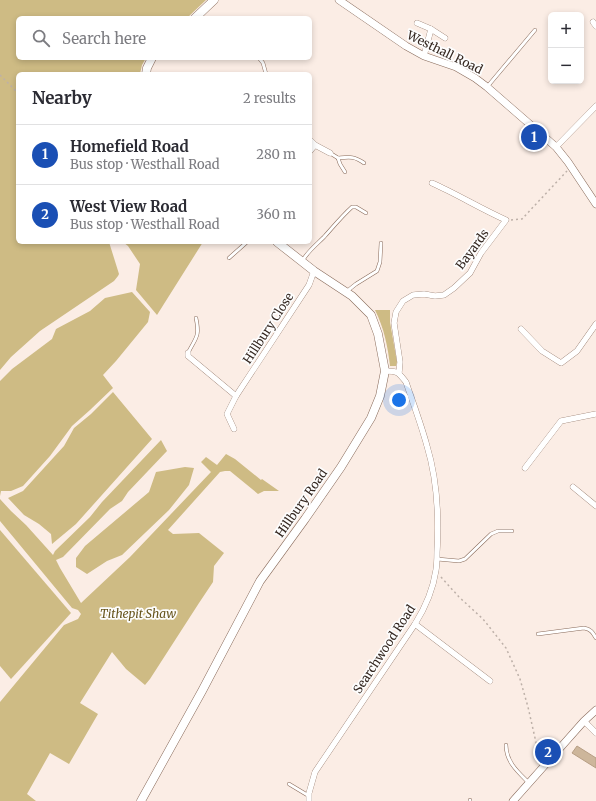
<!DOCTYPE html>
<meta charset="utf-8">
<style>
:root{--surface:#fff;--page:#f7f7f7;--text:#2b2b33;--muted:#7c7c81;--line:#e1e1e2;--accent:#2563eb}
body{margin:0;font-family:Merriweather,serif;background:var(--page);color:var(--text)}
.controls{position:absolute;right:12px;top:12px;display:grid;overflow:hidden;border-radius:6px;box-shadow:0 2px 6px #0003}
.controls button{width:36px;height:36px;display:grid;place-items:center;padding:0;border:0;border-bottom:1px solid var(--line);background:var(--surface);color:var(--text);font:20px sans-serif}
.you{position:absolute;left:399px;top:400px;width:14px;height:14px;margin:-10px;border:3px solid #fff;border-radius:50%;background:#1a73e8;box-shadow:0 0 0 6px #1a73e833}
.badge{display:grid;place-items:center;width:26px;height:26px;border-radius:50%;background:var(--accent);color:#fff;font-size:13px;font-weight:700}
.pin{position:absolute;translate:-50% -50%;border:2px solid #fff;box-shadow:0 1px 4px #0006}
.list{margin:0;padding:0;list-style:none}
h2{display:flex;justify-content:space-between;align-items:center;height:52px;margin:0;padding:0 16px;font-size:17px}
h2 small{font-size:13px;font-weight:400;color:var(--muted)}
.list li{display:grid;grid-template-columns:26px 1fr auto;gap:12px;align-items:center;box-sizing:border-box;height:60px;padding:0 16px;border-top:1px solid var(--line)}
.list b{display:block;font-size:15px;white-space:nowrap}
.list p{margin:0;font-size:13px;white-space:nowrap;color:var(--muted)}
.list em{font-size:13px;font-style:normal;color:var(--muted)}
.icon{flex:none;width:22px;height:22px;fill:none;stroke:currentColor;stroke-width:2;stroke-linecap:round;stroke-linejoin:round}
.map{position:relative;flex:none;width:596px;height:801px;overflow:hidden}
.search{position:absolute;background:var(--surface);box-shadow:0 2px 6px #0003;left:16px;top:16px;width:296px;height:44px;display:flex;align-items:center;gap:10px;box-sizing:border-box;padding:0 14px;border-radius:6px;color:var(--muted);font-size:15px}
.panel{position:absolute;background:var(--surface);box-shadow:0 2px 6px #0003;left:16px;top:72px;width:296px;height:172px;border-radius:6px}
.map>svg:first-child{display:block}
.green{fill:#cebb84}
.building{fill:#cdb69b;stroke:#b69e84}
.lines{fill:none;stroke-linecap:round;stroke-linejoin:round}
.service-casing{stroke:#886a5a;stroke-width:4}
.minor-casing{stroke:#886a5a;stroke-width:6}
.tertiary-casing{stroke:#886a5a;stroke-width:8}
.secondary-casing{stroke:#886a5a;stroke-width:9}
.path{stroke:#bdb0a8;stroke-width:1.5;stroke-dasharray:2 3;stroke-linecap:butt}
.service{stroke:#fff;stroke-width:3}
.minor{stroke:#fff;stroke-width:5.5}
.tertiary{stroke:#fff;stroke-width:7}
.secondary{stroke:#fff;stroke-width:8}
.labels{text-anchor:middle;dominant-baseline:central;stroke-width:3.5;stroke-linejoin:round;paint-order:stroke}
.street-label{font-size:12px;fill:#342720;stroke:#fdfdfd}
.park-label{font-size:12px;font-style:italic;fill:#67551d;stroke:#fdfdfd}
</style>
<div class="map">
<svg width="596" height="801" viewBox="0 0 596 801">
<rect width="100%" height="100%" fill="#fbede5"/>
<g class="green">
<path d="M0 0H206L187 18H18V58H146L142 65 140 74H18V242H109L119 274 118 276 114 281 40 331 11 357 0 370Z"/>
<path d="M123 242H203L157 315 136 290 140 264 128 246Z"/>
<path d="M132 292 150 312 148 322 116 361 103 375 113 388 90 410 72 426 50 456 23 486 11 491H1L0 496V381L12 369 52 339 56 329 90 311 105 298Z"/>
<path d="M375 310H390V322L397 362 396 366H390C388 347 384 328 375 310Z"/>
<path d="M113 392 152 439 76 524 52 544 51 534 39 524 24 515 8 498 23 491 64 446 74 428 91 414Z"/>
<path d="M161 440 167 451 128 492 122 501 110 509 63 557 56 560 60 568 81 603 130 557 211 472 201 462 206 457 217 465 226 454 235 459 261 480 262 479 279 491H264L258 494 230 471H225L220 472 168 530 173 534 199 533 224 553 214 566 213 582 199 603 150 679 145 685 126 669 112 652 80 703 98 714 69 764 50 753 27 794 36 801H0V702L64 625 78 619 81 614 78 610 72 608 0 521V499L11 511 26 525 53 555 55 551 90 517 102 502Z"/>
<path d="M185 467 194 468 189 485 169 510 122 555 107 561 87 574 76 567V558L85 546 149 492 156 472Z"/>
<path d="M0 530 71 613 11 679 0 666Z"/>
</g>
<path class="building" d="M577 746 596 758V768L572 753Z"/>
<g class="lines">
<g class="service-casing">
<g id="service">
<path d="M259 58 263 63 266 74"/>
<path d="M487 87 535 30"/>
<path d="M330 153 338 158 340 164 345 172"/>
<path d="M338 158C350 157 354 156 364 163"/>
<path d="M229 258 247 242"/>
<path d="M303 260C308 251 316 245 324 237 333 227 342 216 352 207H356L366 213"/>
<path d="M346 292 356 284 377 271 380 262 381 243"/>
<path d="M188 353C196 337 200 337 196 318"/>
<path d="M437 559 459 561 465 559 491 534 498 531H512"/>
<path d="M538 634 584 628C591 629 593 633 596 638"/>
<path d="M506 745C506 762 518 772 529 783"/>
<path d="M289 784 309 796"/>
<path d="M470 800V801"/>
</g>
</g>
<g class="minor-casing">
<g id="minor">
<path d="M593 22 596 26"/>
<path d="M417 23 431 29"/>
<path d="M424 56 431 29 445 38"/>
<path d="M310 140 315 145 330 153"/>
<path d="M556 147 596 106"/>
<path d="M310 151 315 145"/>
<path d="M521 329 542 351 561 363 577 351 596 324"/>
<path d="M188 353V356L236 396"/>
<path d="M399 373 400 362 394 323 396 312 403 301 413 295 424 294 435 296 444 295 454 288 470 273 481 253 506 220C481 209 457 194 432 183"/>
<path d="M234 429 227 414 236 396 309 285 314 271"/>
<path d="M525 468 561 421 596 414"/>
<path d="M573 487 596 506"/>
<path d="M415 624 490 681"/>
<path d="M584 721 596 733"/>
<path d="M309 801V793L315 772 415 624C425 608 433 590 436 570 437 564 437 558 437 552 439 517 437 479 427 446 421 424 413 403 406 382 398 372 398 371 385 371"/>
</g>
</g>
<g class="tertiary-casing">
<g id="tertiary">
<path d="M339 0 406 46 424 56 456 67 475 78 487 87 556 147 568 162 596 204"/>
<path d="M513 801 584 721 596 710"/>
</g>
</g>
<g class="secondary-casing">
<g id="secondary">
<path d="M195 18 214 0"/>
<path d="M146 74 147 68 152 58"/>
<path d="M141 801 202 691 260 581 305 519 341 467 371 418 380 396 385 371 378 334 371 315 352 296 314 271 277 242"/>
</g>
</g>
<g class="path">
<path d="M0 75 15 90 18 94"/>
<path d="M511 220 522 219 567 171"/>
<path d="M441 577 459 597 483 619 506 648 520 679 528 707 540 760"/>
</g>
<use href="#service" class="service"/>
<use href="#minor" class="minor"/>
<use href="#tertiary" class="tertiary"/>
<use href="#secondary" class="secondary"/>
</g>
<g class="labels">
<g class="street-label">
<text transform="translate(445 52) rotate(26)">Westhall Road</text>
<text transform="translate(472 249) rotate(-54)">Bayards</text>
<text transform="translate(268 328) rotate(-57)">Hillbury Close</text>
<text transform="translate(301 503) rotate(-55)">Hillbury Road</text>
<text transform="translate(384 649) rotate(-57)">Searchwood Road</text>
</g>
<g class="park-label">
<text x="138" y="613">Tithepit Shaw</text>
</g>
</g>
</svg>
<div class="controls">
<button>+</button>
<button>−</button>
</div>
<div class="you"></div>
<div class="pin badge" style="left:534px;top:137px;background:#1a4fb4">1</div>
<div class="pin badge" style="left:548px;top:752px;background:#1a4fb4">2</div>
<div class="search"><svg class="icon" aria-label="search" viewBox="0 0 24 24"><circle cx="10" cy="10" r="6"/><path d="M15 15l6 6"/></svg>Search here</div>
<section class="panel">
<h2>Nearby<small>2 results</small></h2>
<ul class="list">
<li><span class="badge" style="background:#1a4fb4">1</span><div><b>Homefield Road</b><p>Bus stop · Westhall Road</p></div><em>280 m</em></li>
<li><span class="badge" style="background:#1a4fb4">2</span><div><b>West View Road</b><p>Bus stop · Westhall Road</p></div><em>360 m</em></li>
</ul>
</section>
</div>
